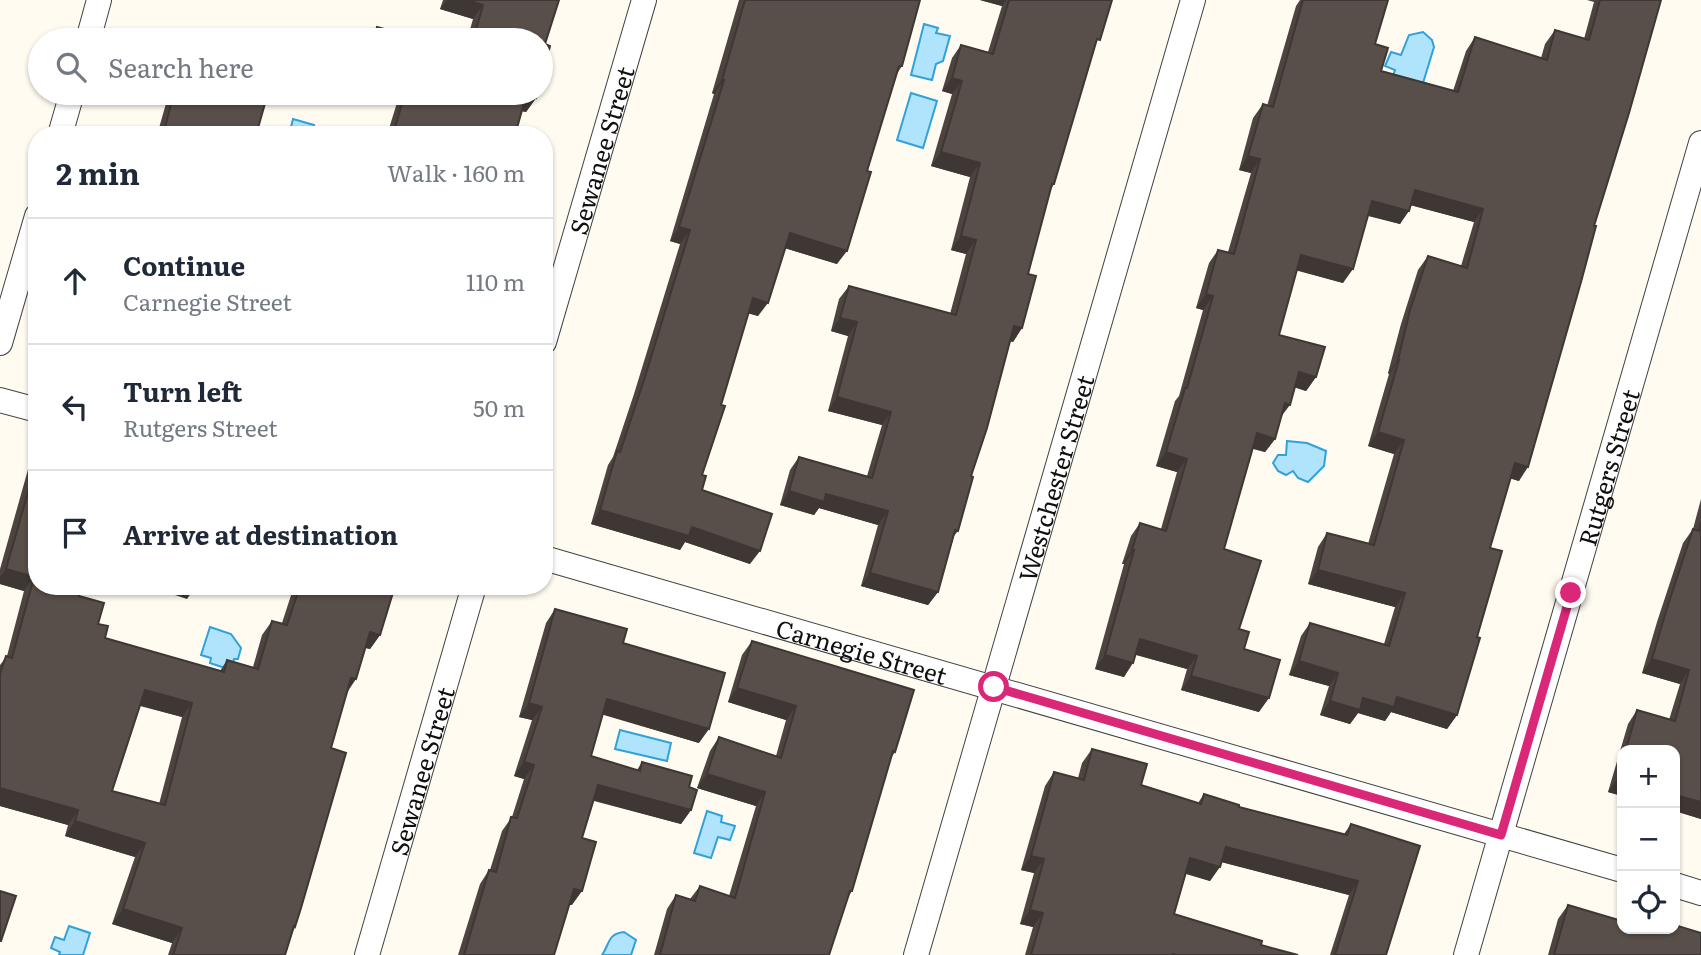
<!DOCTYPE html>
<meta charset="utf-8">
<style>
:root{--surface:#fff;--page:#f6f6f7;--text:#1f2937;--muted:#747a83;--line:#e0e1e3}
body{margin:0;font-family:Literata,serif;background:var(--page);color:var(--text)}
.controls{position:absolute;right:21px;bottom:21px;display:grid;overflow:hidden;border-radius:14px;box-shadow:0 2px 5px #0004}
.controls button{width:63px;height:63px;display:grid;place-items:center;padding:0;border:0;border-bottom:2px solid var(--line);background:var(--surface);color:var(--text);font:35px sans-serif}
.stop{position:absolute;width:21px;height:21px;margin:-16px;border:5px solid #db2777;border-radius:50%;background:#fff}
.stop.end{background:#db2777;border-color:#fff;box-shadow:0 2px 7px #0008}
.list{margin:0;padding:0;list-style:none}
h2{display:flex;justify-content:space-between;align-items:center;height:91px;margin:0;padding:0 28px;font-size:30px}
h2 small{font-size:23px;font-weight:400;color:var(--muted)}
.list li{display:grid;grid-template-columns:46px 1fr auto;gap:21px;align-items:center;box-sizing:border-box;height:126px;padding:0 28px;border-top:2px solid var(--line)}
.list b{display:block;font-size:26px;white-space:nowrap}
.list p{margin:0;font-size:23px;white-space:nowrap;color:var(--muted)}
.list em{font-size:23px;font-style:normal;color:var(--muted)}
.icon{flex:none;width:38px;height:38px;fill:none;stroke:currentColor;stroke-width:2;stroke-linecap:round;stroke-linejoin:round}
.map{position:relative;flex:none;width:1701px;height:955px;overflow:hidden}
.search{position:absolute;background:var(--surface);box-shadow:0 2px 5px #0004;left:28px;top:28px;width:525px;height:77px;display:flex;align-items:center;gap:18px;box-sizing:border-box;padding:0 24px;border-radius:38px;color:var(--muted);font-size:26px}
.panel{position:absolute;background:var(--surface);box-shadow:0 2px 5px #0004;left:28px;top:126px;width:525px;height:469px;border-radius:28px}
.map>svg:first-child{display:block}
.water{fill:#b0e4fc;stroke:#30a1da;stroke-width:2}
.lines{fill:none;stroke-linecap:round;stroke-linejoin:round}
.minor-casing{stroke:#424242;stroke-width:26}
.minor{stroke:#fff;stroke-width:24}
.wall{fill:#4d4440;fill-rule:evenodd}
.shaded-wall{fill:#3e3734}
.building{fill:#594f4a;stroke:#3e3734;stroke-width:2;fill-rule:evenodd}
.route{stroke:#db2777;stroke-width:9}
.labels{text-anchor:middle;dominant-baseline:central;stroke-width:7;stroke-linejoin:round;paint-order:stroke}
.street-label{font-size:24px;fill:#0f0f0f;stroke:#fff}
</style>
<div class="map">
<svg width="1701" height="955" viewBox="0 0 1701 955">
<rect width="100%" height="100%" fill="#fffbf1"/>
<g class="water">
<path d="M924 24 938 28 936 33 950 36 943 61 936 64 932 80 911 75Z"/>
<path d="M1423 32 1432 40 1434 47 1423 83 1393 76 1395 70 1385 66 1391 52 1401 55 1409 35Z"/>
<path d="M911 93 937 101 923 148 897 140Z"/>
<path d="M293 119 314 125 312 135H289Z"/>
<path d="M1287 441 1307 443 1326 451 1324 466 1308 482 1298 478 1293 471 1286 475 1278 471 1273 463 1278 455H1286Z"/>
<path d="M210 627 231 634 241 648 238 659H234L231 670 210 663 211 658 201 655Z"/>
<path d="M620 730 671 743 667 761 615 749Z"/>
<path d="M707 811 722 816 721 822 735 826 730 840 718 837 711 858 694 853Z"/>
<path d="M69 926 90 933 83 955H59L60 952 51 948 55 937 64 940Z"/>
<path d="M624 932 636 940 631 955H602C610 944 607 934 624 932Z"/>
</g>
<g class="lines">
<g class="minor-casing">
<g id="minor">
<path d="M88 40 99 0"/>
<path d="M60 135 72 93"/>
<path id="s1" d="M544 342 644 0"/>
<path d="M0 343 37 216"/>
<path d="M0 400 37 410"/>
<path id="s2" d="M544 558 1622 870"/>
<path d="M1675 885 1701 893"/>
<path id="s3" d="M367 955 474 586"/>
<path id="s4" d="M916 955 1193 0"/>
<path id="s5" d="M1466 955 1701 143"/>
</g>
</g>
<use href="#minor" class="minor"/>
</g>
<g class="wall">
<path d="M443 0H559L545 44 541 80V40H467L473 19 440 9Z"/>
<path d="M739 0H920L902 66 896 75 837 264 785 248 758 316 748 313 721 405 702 475V490L750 564 685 542 680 550 591 524 608 465 613 457 634 394 680 244 670 241 714 94 712 93Z"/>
<path d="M980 0H1112L1094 48 1054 184 1051 189 1028 274 1022 328 1013 342 1010 341 971 476 958 531 954 536 938 592 928 605 861 586 878 525 819 508 814 515 780 505 790 470 799 457 867 476 882 425 828 411 848 336 831 331 839 299 849 286 950 314 966 254 951 250 970 177 931 166 952 94 942 91 952 58 961 45 988 52 1002 6Z"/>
<path d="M1300 0H1388L1375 44 1381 71 1453 91 1466 51 1475 37 1541 58 1545 44 1555 30 1584 39 1594 2 1587 0H1661L1519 481 1510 478 1490 548 1477 637 1457 715 1447 729 1391 712 1385 721 1358 713 1350 724 1320 715 1329 686 1289 675 1301 636 1310 623 1384 644 1395 607 1308 584 1318 547 1327 533 1368 544 1394 454 1368 446 1389 374 1388 373 1401 324 1418 270 1428 256 1461 266 1474 222 1411 205 1400 224 1368 216 1343 283 1297 270 1279 335 1316 377 1306 391 1295 387 1281 418 1275 439 1265 452 1253 449 1224 549 1239 629 1259 712 1181 690 1187 669 1136 655 1124 677 1095 669 1124 564H1122L1131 536 1140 523 1161 529 1177 472 1156 466 1175 401 1179 396 1203 310 1196 308 1209 263 1218 250 1228 252 1251 173 1239 170 1253 118 1263 104 1267 106 1296 6Z"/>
<path d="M377 27 424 40H367Z"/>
<path d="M169 93H268L256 135H157Z"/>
<path d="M400 93H537L536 98 526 112 522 111 515 135H387Z"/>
<path d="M37 455V586L79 596 98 624 105 638 220 671 227 660 253 667 262 635 272 621 282 623 294 586H395L380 635 370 649 365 648 346 693 331 748 295 927 293 931 285 955H168L172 943 112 924 135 857 65 836 68 825 0 806V665L7 656 24 591 0 584V569L29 466ZM140 706 182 717 159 804 112 791Z"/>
<path d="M1701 499V819L1675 811V750H1622V796L1608 792 1628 724 1637 710 1669 720 1680 684 1642 673 1657 622 1683 543 1693 529Z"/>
<path d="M555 609 623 643 699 743 603 714 591 756 637 770 642 762 689 787 691 810 681 824 594 801 582 838 572 905H569L554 955H458L480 884 489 870H490L502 831 512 817 524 779 514 776 532 720 519 717 546 623Z"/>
<path d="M752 641 895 752 890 759 852 891 848 897 829 955H654L667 909 676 895 690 899 700 886 729 896 756 806 697 788 710 751 719 737 776 756 786 720 728 702 742 655Z"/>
<path d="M1092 749 1141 785 1198 803 1204 794 1239 807 1344 834 1351 824 1386 955H1330L1349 895 1222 862 1210 881 1186 874 1174 914 1261 945 1298 955H1025L1033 927 1020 924 1034 873 1021 870 1045 786 1054 772 1078 778 1082 763Z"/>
<path d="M1568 905 1662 932 1664 929H1675L1701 955H1548L1558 919Z"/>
</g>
<g class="shaded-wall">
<path d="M447 0H467L483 5 473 19 440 9Z"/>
<path d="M980 0H1006L1002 6Z"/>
<path d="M952 78 962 81 952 94 942 91Z"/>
<path d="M722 80H724L714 94 712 93Z"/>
<path d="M526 96 536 98 526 112 516 110Z"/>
<path d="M941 152 980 163 970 177 931 166Z"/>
<path d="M1248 156 1260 159 1251 173 1239 170Z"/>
<path d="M1415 190 1483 209 1474 222 1406 204Z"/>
<path d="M1372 201 1409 211 1400 224 1363 214Z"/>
<path d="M679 227 690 230 680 244 670 241Z"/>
<path d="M790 233 847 251 837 264 781 247Z"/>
<path d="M961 236 976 240 966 254 951 250Z"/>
<path d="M1301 255 1353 269 1343 283 1291 269Z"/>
<path d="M1206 294 1213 296 1203 310 1196 308Z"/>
<path d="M753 298 768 303 758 316 743 312Z"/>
<path d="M840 318 857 322 848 336 831 331Z"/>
<path d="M1014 326 1022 328 1013 342 1004 339Z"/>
<path d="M1398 360H1399L1389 374 1388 373Z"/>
<path d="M1299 372 1316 377 1306 391 1290 386Z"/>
<path d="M837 397 891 412 882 425 828 411Z"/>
<path d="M1285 403 1290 405 1280 418Z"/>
<path d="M1378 432 1404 440 1394 454 1368 446Z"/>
<path d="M1257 433 1275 439 1265 452 1248 447Z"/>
<path d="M1166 452 1187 459 1177 472 1156 466Z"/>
<path d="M1515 463 1528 467 1519 481 1505 477Z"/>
<path d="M789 491 826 494 888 511 878 525 819 508 814 515 780 505Z"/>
<path d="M600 510 692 527 760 551 750 564 685 542 680 550 591 524Z"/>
<path d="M1132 550H1134L1124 564H1122Z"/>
<path d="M6 569 34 577 24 591 0 584V577Z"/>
<path d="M1318 570 1405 593 1395 607 1308 584Z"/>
<path d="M870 573 938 592 928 605 861 586Z"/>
<path d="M148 586H196L187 599Z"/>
<path d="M370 632 380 635 370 649 360 646Z"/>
<path d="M1140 639 1197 656 1187 669 1130 653Z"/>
<path d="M1105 655 1133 663 1124 677 1095 669Z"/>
<path d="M1652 659 1689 670 1680 684 1642 673Z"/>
<path d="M1299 661 1338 673 1329 686 1289 675Z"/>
<path d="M1191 676 1269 698 1259 712 1181 690Z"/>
<path d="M351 678 356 679 346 694Z"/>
<path d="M737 688 796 706 786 720 728 702Z"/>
<path d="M145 690 192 703 182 717 135 704Z"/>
<path d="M1397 697 1457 715 1447 729 1391 712 1385 721 1358 713 1350 724 1320 715 1330 701 1363 698Z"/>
<path d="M607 699 709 729 699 743 597 713Z"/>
<path d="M529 703 542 707 532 720 519 717Z"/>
<path d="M524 762 534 765 524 779 514 776Z"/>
<path d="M707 774 765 792 756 806 697 788Z"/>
<path d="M1618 778 1622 779V796L1608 792Z"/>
<path d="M598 785 691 810 681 824 589 799Z"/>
<path d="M0 788 78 810 68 825 0 806Z"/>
<path d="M1675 795 1701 802V819L1675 811Z"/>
<path d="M75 821 145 843 135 857 65 836Z"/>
<path d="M1226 847 1358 881 1349 895 1217 861Z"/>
<path d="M1031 856 1044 859 1034 873 1021 870Z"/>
<path d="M1190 858 1220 867 1210 881 1181 872Z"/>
<path d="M574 889 582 891 572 905 564 903Z"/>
<path d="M123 909 182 928 172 943 112 924Z"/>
<path d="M1030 910 1043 913 1033 927 1020 924Z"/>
</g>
<g class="building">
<path d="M467 0H559L545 44 550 46 541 80V40H473L483 5Z"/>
<path d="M745 0H920L902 66H899L867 171 871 172 847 251 790 233 768 303 753 298 721 405 725 406 702 475 706 476 702 490 772 514 760 551 692 527 689 536 600 510 617 451 620 452 644 380 690 230 679 227 724 80H722Z"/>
<path d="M1009 0H1112L1100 40 1097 39 1054 184H1052L1028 274 1036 276 1022 328 1014 326 987 428 971 476 973 477 958 531 955 530 938 592 870 573 888 511 826 494 824 502 789 491 799 457 872 478 891 412 837 397 857 322 840 318 849 286 956 315 976 240 961 236 980 163 941 152 962 81 952 78 961 45 993 54Z"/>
<path d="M1303 0H1388L1375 44 1388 48 1381 71 1458 92 1475 37 1547 60 1555 30 1589 40 1600 0H1661L1629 113 1594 226H1596L1581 282 1528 467 1515 463 1490 548 1502 551 1477 637 1480 638 1457 715 1397 697 1394 707 1363 698 1360 710 1330 701 1338 673 1299 661 1310 623 1389 646 1405 593 1318 570 1327 533 1374 545 1404 440 1378 432 1399 360H1398L1410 310 1428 256 1467 268 1483 209 1415 190 1409 211 1372 201 1353 269 1301 255 1279 335 1325 347 1316 377 1299 372 1290 405 1285 403 1275 439 1257 433 1224 549 1261 561 1239 629 1249 632 1244 649 1280 660 1269 698 1191 676 1197 656 1140 639 1133 663 1105 655 1134 550H1132L1140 523 1166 531 1187 459 1166 452 1185 388H1187L1213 296 1206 294 1218 250 1234 254 1260 159 1248 156 1263 104 1273 107Z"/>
<path d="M377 27 424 40H373Z"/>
<path d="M174 93H268L256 135H163Z"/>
<path d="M405 93H537L536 98 526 96 515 135H393Z"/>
<path d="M37 461V586H82L79 596 104 603 98 624 108 626 105 638 224 672 227 660 258 669 272 621 287 625 300 586H395L380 635 370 632 356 679 351 678 331 748 346 753 301 908 295 927 294 926 285 955H173L182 928 123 909 145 843 75 821 78 810 0 788V674L6 656 12 658 34 577 6 569ZM145 690 192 703 165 805 112 791Z"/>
<path d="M1701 522V802L1675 795V750H1626L1637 710 1675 721 1689 670 1652 659 1667 608 1693 529 1699 531Z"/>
<path d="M555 609 627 629 623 643 725 673 709 729 607 699 591 756 640 771 642 762 692 776 689 787 697 790 691 810 598 785 582 838 596 842 582 891 574 889 554 955H464L489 870 496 872 511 817 517 818 534 765 524 762 542 707 529 703Z"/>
<path d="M752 641 914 690 895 752 893 751 852 891H850L829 955H660L676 895 695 901 700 886 735 898 765 792 707 774 719 737 781 758 796 706 737 688Z"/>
<path d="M1092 749 1147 764 1141 785 1201 804 1204 794 1239 805V807L1347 835 1351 824 1420 846 1386 955H1335L1358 881 1226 847 1220 867 1190 858 1174 914 1262 941 1261 945 1298 955H1177L1173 954V955H1031L1043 913 1030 910 1044 859 1031 856 1054 772 1084 780Z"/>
<path d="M1622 764V779L1618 778Z"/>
<path d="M0 891 16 896 1 941H0Z"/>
<path d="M1568 905 1622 921V929H1650L1665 933 1666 929H1675V925L1701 933V955H1554Z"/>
</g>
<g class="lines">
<path class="route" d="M994 687 1501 835 1571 593"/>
</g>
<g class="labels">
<g class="street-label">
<text stroke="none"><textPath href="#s1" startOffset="200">Sewanee Street</textPath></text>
<text stroke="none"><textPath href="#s5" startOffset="508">Rutgers Street</textPath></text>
<text stroke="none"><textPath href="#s4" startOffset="497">Westchester Street</textPath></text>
<text stroke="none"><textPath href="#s2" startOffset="331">Carnegie Street</textPath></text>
<text stroke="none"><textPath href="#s3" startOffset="192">Sewanee Street</textPath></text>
</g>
</g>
</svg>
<div class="controls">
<button>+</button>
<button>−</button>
<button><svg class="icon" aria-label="locate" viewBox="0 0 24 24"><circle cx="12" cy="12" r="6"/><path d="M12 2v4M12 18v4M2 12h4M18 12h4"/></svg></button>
</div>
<div class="stop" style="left:994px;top:687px"></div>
<div class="stop end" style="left:1571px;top:593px"></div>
<div class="search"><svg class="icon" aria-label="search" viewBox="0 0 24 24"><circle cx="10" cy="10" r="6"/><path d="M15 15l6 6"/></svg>Search here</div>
<section class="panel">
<h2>2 min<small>Walk · 160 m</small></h2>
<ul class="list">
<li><svg class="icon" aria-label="ahead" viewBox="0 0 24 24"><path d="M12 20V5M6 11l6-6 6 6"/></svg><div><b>Continue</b><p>Carnegie Street</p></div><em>110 m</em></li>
<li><svg class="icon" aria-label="left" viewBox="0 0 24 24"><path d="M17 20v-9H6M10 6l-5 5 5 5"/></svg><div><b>Turn left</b><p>Rutgers Street</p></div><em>50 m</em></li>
<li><svg class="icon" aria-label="arrive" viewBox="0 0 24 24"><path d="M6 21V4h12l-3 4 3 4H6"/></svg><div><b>Arrive at destination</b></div></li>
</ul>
</section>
</div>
